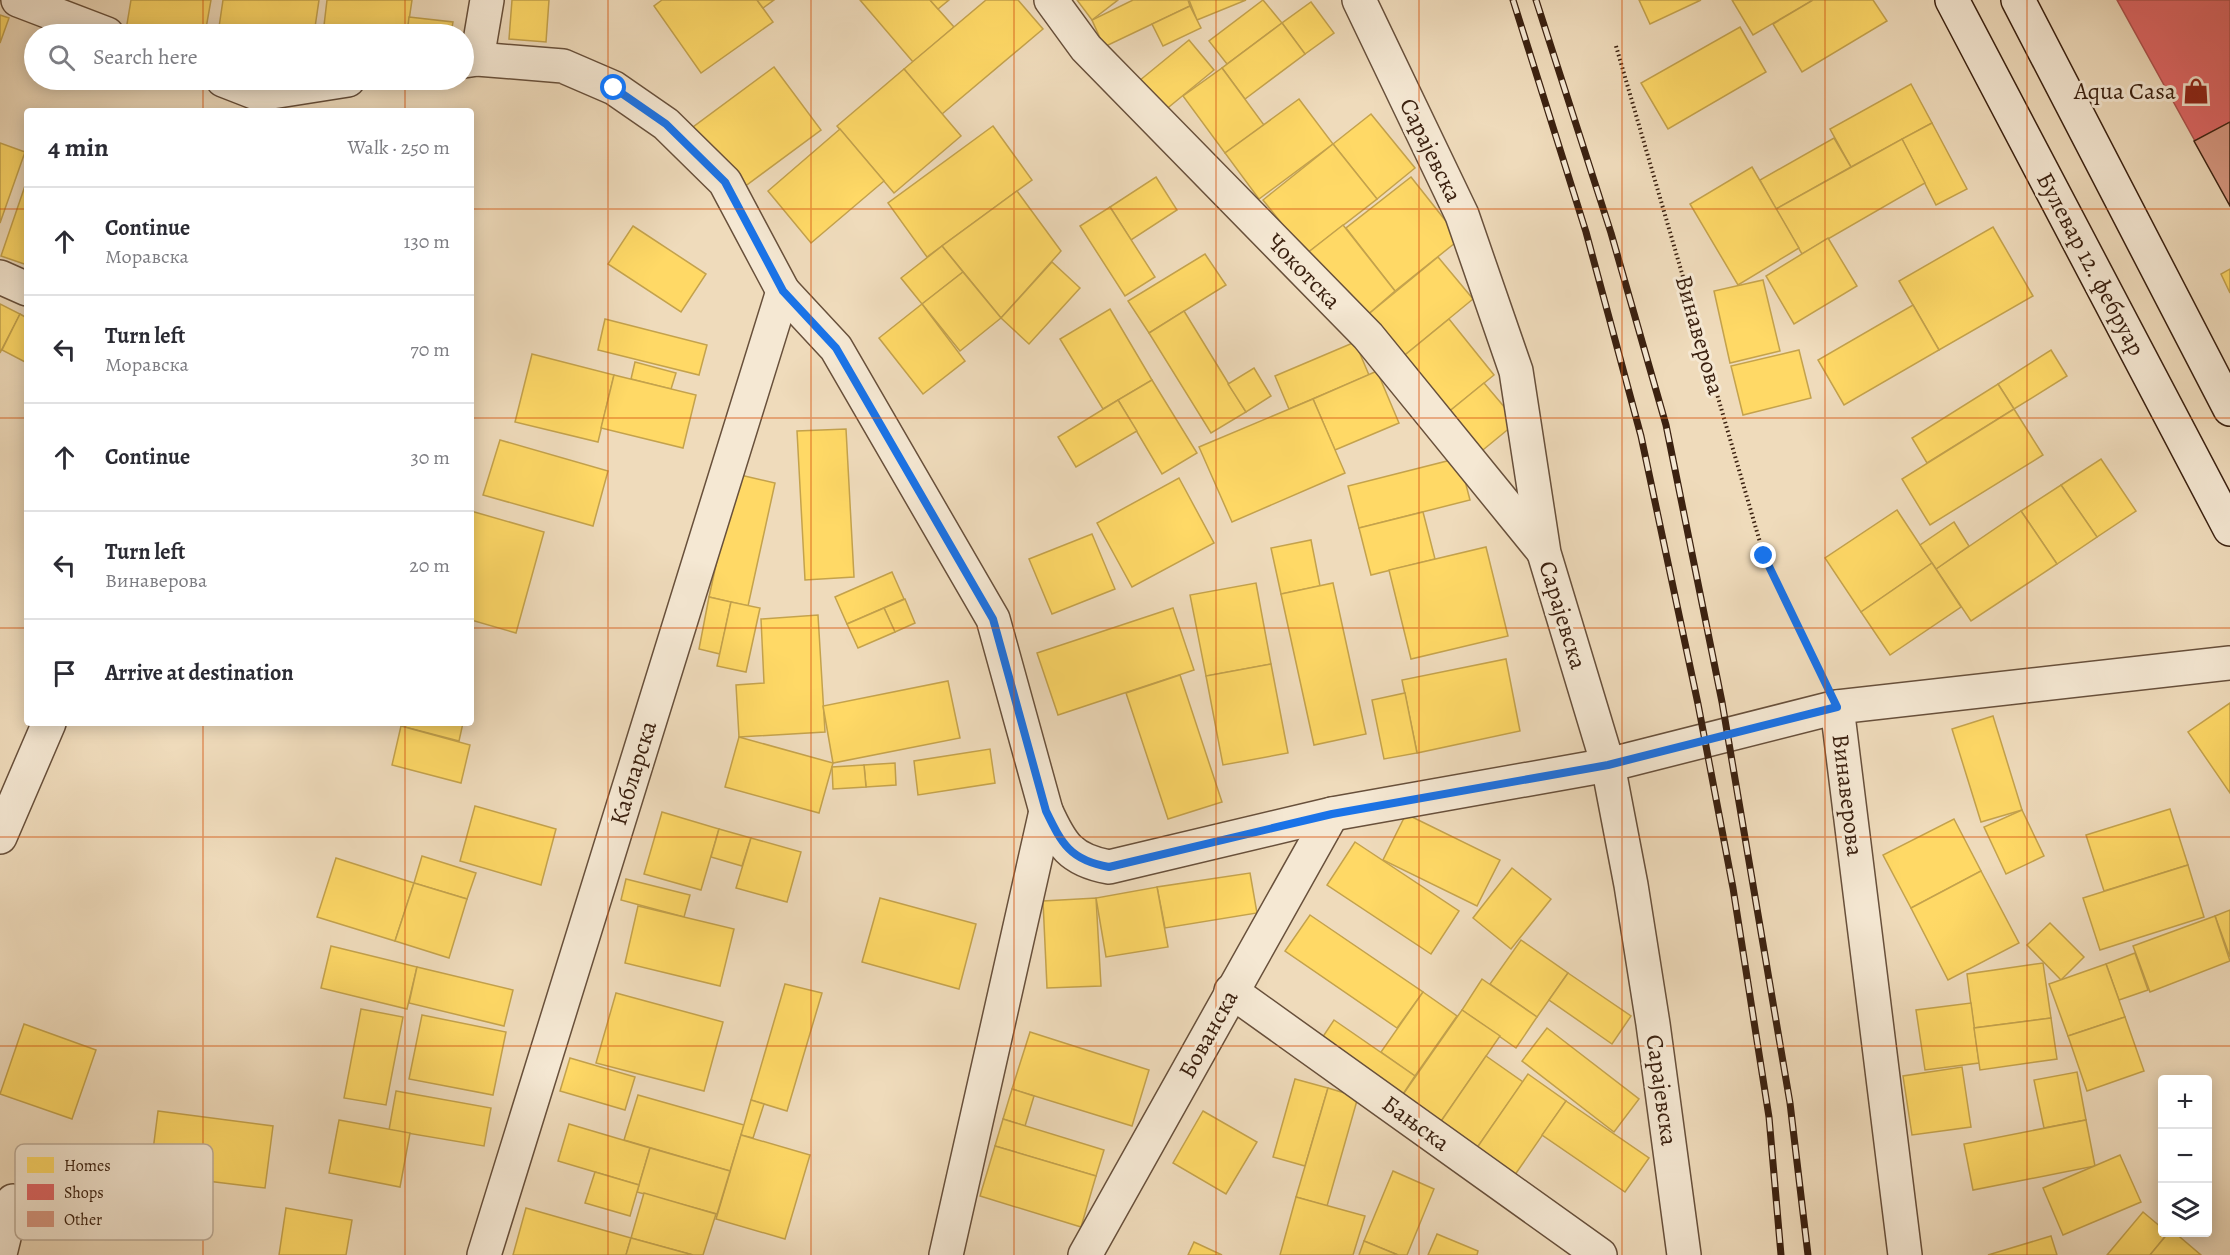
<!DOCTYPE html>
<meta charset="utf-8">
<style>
:root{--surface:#fff;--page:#f7f7f7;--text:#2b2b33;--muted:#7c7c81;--line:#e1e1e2}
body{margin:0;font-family:Alegreya,serif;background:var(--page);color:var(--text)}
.controls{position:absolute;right:18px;bottom:18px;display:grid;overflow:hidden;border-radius:6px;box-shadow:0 3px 15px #0003}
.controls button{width:54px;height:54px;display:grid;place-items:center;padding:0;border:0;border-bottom:2px solid var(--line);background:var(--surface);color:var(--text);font:30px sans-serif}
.stop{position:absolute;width:18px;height:18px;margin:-14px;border:4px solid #1a73e8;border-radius:50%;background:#fff}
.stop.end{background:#1a73e8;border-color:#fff;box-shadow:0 2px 6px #0008}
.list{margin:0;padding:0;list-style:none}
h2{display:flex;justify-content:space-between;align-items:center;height:78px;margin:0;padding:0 24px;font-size:26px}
h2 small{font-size:20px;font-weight:400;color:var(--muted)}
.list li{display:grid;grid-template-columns:39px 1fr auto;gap:18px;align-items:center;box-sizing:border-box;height:108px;padding:0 24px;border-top:2px solid var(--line)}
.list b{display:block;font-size:22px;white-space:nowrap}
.list p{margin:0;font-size:20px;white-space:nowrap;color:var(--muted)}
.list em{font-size:20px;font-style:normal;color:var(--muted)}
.icon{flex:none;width:33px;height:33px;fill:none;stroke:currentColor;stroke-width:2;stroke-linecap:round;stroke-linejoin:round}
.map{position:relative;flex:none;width:2230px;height:1255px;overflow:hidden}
.search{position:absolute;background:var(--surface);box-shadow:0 3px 15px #0003;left:24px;top:24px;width:450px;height:66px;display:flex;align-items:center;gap:15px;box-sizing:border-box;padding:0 21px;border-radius:33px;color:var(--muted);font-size:22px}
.panel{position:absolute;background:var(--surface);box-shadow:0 3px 15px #0003;left:24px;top:108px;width:450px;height:618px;border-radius:6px}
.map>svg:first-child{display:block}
.homes{fill:#ffd966;stroke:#c4a24c;stroke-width:1.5}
.shops{fill:#e06666;stroke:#ae514c;stroke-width:1.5}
.building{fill:#d99983;stroke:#3b2110;stroke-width:1.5}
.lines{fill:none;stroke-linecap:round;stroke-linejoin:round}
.street-casing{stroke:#68503b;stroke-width:36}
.secondary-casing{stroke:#3b2110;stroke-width:36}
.path{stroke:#3b2110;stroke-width:4;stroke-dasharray:1.5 3;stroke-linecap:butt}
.street{stroke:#f5e8d3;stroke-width:33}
.secondary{stroke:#f5e8d3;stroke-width:33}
.rail-casing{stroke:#3b2110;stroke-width:7}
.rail{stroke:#f5e8d3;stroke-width:4.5;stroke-dasharray:14;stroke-linecap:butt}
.route{stroke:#1a73e8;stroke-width:8}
.grid{fill:none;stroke:#d7530c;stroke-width:1.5;stroke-opacity:0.55}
.labels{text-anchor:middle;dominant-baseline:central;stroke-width:6;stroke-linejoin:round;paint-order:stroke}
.poi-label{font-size:24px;fill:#3b2110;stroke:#f5e8d3;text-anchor:end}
.street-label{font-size:24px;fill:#3b2110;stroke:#f5e8d3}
.key{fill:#f5e8d3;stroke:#bdac98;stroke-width:1.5}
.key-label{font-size:16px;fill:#3b2110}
</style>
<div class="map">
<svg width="2230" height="1255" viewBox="0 0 2230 1255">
<rect width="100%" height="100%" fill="#efdbbb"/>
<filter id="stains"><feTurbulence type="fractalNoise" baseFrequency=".00333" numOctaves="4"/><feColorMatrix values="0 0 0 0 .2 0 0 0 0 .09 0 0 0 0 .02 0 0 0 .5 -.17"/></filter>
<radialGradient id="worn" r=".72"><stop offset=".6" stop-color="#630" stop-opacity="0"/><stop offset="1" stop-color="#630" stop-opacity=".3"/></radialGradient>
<g class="homes">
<path d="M131 0H211L205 34H156L126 30Z"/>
<path d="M223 0H319L314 34H218Z"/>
<path d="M327 0H412L407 34H323Z"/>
<path d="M512 0H549L546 42 509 39Z"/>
<path d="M662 0H757L773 22 701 73 654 6Z"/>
<path d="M757 0H774L763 8Z"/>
<path d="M860 0H930L954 27 913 62Z"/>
<path d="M930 0H949L938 9Z"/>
<path d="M986 0H1018L1043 29 942 114 904 69Z"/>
<path d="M1077 0H1118L1092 20Z"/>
<path d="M1133 0H1188L1190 6 1104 47 1092 20Z"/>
<path d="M1189 0H1246L1197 20Z"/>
<path d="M1263 0 1282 23 1227 64 1209 41Z"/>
<path d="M1639 0H1701L1650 24Z"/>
<path d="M1732 0H1813L1753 35Z"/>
<path d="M1813 0H1873L1887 21 1802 72 1773 24Z"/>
<path d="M1311 2 1334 33 1305 54 1282 23Z"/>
<path d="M1190 6 1201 28 1163 46 1152 24Z"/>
<path d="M0 15 9 18 0 43Z"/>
<path d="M409 17 453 22 451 34H407Z"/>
<path d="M1282 23 1305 54 1245 99 1222 68Z"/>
<path d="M1740 27 1766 72 1668 129 1641 83Z"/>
<path d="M1189 40 1214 70 1164 111 1139 81Z"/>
<path d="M774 67 821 130 736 193 689 130Z"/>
<path d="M1222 68 1264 125 1225 153 1183 96Z"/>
<path d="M904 69 961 136 894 193 837 126Z"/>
<path d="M1911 84 1932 123 1851 167 1830 129Z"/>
<path d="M1299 99 1333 144 1259 199 1225 153Z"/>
<path d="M1371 114 1415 168 1377 199 1333 144Z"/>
<path d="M1932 123 1967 189 1936 205 1902 139Z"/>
<path d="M993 126 1032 180 927 257 888 203Z"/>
<path d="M840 129 884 181 811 243 768 191Z"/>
<path d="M1834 138 1851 167 1776 209 1760 180Z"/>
<path d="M1902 139 1925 183 1802 254 1776 209Z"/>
<path d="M0 143 25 152 0 223Z"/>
<path d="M1333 144 1377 199 1306 254 1263 200Z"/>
<path d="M1752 167 1799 248 1738 285 1690 204Z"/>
<path d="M1156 177 1177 210 1131 240 1110 207Z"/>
<path d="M1411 177 1460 239 1395 291 1346 228Z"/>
<path d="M27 180V265L1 256Z"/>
<path d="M1017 191 1061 251 1001 318 942 246Z"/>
<path d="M1110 207 1155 277 1125 296 1080 226Z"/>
<path d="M1343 225 1395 291 1365 317 1306 254Z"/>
<path d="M633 226 706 274 681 312 608 264Z"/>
<path d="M1993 227 2033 296 1939 350 1899 281Z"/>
<path d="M1828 238 1857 286 1794 324 1766 276Z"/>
<path d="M942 246 963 272 922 304 901 278Z"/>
<path d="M1205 254 1226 285 1149 333 1128 301Z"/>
<path d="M1438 257 1473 299 1400 359 1365 317Z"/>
<path d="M1052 262 1080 288 1029 344 1001 318Z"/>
<path d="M2230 269V293L2221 274Z"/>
<path d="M963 272 1001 318 960 351 922 304Z"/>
<path d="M1763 280 1780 351 1730 363 1714 291Z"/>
<path d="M0 304 20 314 0 353Z"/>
<path d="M922 304 965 361 923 394 879 338Z"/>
<path d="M1913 305 1939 350 1844 405 1818 360Z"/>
<path d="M1110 309 1152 380 1103 409 1060 339Z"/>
<path d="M1184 311 1246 412 1211 433 1149 333Z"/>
<path d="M20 314 27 318V363L2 350Z"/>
<path d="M605 319 707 345 699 375 598 350Z"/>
<path d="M1449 319 1494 375 1446 414 1400 359Z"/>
<path d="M1355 342 1369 375 1289 409 1275 376Z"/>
<path d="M1799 350 1811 398 1743 415 1731 366Z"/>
<path d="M2051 350 2067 376 2014 409 1998 384Z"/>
<path d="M532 354 614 375 598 442 515 422Z"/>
<path d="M635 362 676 373 671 389 631 379Z"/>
<path d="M1254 368 1271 396 1246 412 1228 384Z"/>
<path d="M1377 371 1399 423 1335 450 1313 399Z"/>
<path d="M614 375 696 395 683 448 601 428Z"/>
<path d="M1152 380 1197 453 1162 474 1118 400Z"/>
<path d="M1484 383 1517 422 1478 454 1446 414Z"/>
<path d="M1998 384 2014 409 1927 463 1912 438Z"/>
<path d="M1313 399 1345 473 1232 522 1199 447Z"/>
<path d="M1118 400 1137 431 1076 467 1058 437Z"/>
<path d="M2014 409 2043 455 1930 525 1902 479Z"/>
<path d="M846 429 854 577 805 580 797 431Z"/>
<path d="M500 440 608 471 593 526 483 495Z"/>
<path d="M1459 458 1470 500 1359 528 1348 486Z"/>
<path d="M2101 459 2136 511 2097 537 2061 485Z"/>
<path d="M736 474 775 483 748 606 709 597Z"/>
<path d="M1179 478 1214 543 1132 587 1097 523Z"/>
<path d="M2061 485 2097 537 2057 564 2021 511Z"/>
<path d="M1897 510 1932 563 1861 612 1825 558Z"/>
<path d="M471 511 544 532 516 633 471 620Z"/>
<path d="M2021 511 2057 564 1971 621 1936 569Z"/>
<path d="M1423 512 1435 559 1371 575 1359 528Z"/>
<path d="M1954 522 1969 546 1936 569 1920 545Z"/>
<path d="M1092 534 1115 589 1052 614 1029 559Z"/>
<path d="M1311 540 1320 586 1281 594 1271 548Z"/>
<path d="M1486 547 1508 636 1411 659 1389 570Z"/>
<path d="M1932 563 1961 607 1890 655 1861 612Z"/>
<path d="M892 572 904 599 847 624 835 597Z"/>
<path d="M1256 583 1271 664 1206 676 1190 595Z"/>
<path d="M1333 583 1366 734 1314 745 1281 594Z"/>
<path d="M709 597 731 602 720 654 699 649Z"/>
<path d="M905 599 915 623 895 632 884 608Z"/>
<path d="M731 602 760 608 746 672 717 666Z"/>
<path d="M884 608 895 632 858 648 847 624Z"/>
<path d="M1173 608 1194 670 1058 715 1037 653Z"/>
<path d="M818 615 825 732 739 737 736 685 764 683 761 619Z"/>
<path d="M1506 659 1520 731 1417 753 1402 680Z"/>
<path d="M1271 664 1288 753 1223 765 1206 676Z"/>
<path d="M1180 675 1222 802 1168 819 1126 693Z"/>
<path d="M948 681 960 738 833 763 823 706Z"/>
<path d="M1405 693 1417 753 1384 759 1372 700Z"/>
<path d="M2230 703V793L2188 732Z"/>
<path d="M1993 716 2022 810 1981 822 1952 729Z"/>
<path d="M402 723H463L459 741 401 726Z"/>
<path d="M401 726 470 745 461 783 392 765Z"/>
<path d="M739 737 833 763 819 813 725 787Z"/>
<path d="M990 749 995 783 918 795 914 761Z"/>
<path d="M895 763 896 785 866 787 864 765Z"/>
<path d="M864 765 866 787 833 789 832 767Z"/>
<path d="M475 806 556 829 541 885 460 861Z"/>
<path d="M2170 809 2188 865 2104 891 2086 835Z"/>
<path d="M2022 810 2044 856 2006 874 1984 827Z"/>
<path d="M662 812 719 829 701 890 644 874Z"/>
<path d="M1406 814 1500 860 1477 906 1383 860Z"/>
<path d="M1954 819 1981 871 1911 908 1883 855Z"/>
<path d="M719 829 751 838 742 866 711 857Z"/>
<path d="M751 838 801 852 787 902 736 888Z"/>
<path d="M1355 842 1459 911 1431 954 1327 885Z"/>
<path d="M422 856 476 873 467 899 414 883Z"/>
<path d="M336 858 414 883 395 941 317 917Z"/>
<path d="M2188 865 2204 917 2100 950 2083 898Z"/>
<path d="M1512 868 1551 899 1511 949 1473 918Z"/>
<path d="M1981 871 2019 943 1948 980 1911 908Z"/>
<path d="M1250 873 1257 913 1165 928 1157 887Z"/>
<path d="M626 879 690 895 684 917 621 900Z"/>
<path d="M414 883 467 899 449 958 395 941Z"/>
<path d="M1157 887 1168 947 1106 957 1096 898Z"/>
<path d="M880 898 976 924 959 989 862 962Z"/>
<path d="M1096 898 1101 986 1047 988 1043 901Z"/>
<path d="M638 906 734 929 720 986 625 963Z"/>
<path d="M2230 910V957L2215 916Z"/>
<path d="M1310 915 1423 992 1397 1028 1285 951Z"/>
<path d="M2215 916 2230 961 2150 992 2133 946Z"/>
<path d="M2050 923 2084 957 2061 980 2027 945Z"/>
<path d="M1521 940 1568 973 1537 1017 1490 984Z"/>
<path d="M331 946 417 967 407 1009 321 988Z"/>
<path d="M2135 953 2148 990 2119 1000 2106 964Z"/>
<path d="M2043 963 2051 1018 1974 1028 1967 974Z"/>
<path d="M2106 964 2125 1017 2068 1036 2049 984Z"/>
<path d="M417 967 513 990 504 1026 409 1003Z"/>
<path d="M1568 973 1631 1016 1612 1044 1549 1000Z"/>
<path d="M1482 979 1537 1017 1516 1048 1462 1010Z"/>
<path d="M785 984 822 993 787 1111 751 1100Z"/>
<path d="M1423 992 1457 1016 1415 1076 1381 1052Z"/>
<path d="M616 993 723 1022 704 1091 596 1063Z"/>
<path d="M1971 1003 1979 1063 1925 1070 1916 1010Z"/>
<path d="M361 1009 403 1017 386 1105 344 1098Z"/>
<path d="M1462 1010 1500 1036 1435 1130 1397 1103Z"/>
<path d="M422 1015 506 1032 493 1095 409 1079Z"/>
<path d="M2125 1017 2144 1071 2087 1091 2068 1036Z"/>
<path d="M2051 1018 2057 1059 1980 1070 1974 1028Z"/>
<path d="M1334 1020 1415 1076 1397 1103 1316 1047Z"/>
<path d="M24 1024 96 1050 72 1119 0 1094Z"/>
<path d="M1547 1028 1639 1099 1614 1132 1522 1061Z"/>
<path d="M1030 1032 1149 1070 1132 1126 1012 1089Z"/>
<path d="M1486 1056 1523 1082 1472 1155 1435 1130Z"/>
<path d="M570 1058 635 1077 625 1110 560 1091Z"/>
<path d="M1962 1067 1971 1127 1912 1135 1903 1076Z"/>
<path d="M2077 1072 2086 1120 2044 1128 2034 1080Z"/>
<path d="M1528 1074 1566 1101 1510 1182 1472 1155Z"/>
<path d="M1295 1079 1328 1088 1305 1166 1273 1157Z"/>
<path d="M1328 1088 1358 1097 1327 1206 1296 1197Z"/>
<path d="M1012 1089 1034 1096 1025 1126 1003 1119Z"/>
<path d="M396 1091 491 1108 484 1146 389 1130Z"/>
<path d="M638 1095 744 1125 730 1171 624 1140Z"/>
<path d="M751 1100 764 1104 753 1138 741 1135Z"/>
<path d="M1566 1101 1649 1158 1625 1192 1542 1135Z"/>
<path d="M158 1111 273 1126 265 1188 150 1174Z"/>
<path d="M1203 1111 1257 1142 1226 1194 1173 1163Z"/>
<path d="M1003 1119 1104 1150 1096 1176 995 1146Z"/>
<path d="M339 1120 410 1133 400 1187 329 1173Z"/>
<path d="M2086 1120 2095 1166 1973 1190 1964 1144Z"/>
<path d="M569 1124 650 1148 639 1185 558 1161Z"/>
<path d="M741 1135 810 1155 785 1239 716 1219Z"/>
<path d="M995 1146 1096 1176 1081 1227 980 1196Z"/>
<path d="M650 1148 730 1171 717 1214 637 1192Z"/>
<path d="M2120 1155 2141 1202 2063 1235 2043 1188Z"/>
<path d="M1393 1171 1434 1189 1407 1255H1398L1364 1241Z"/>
<path d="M595 1172 639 1185 630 1216 585 1203Z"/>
<path d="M644 1193 716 1214 703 1255H693L631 1238Z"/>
<path d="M1296 1197 1365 1216 1353 1255H1280Z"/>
<path d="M286 1208 352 1220 346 1255H279Z"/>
<path d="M526 1208 631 1238 626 1255H513Z"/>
<path d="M2143 1212 2162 1228V1232L2168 1233 2150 1255H2107Z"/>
<path d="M2174 1232 2201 1255H2150L2169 1232Z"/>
<path d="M1437 1234 1478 1251 1477 1255H1428Z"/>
<path d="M2051 1236 2057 1255H1988Z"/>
<path d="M631 1238 693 1255H626Z"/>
<path d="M1364 1241 1398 1255H1359Z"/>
<path d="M1194 1242 1222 1255H1188Z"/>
</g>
<path class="shops" d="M2117 0H2230V122L2195 141Z"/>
<path class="building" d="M2230 122V206L2194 141Z"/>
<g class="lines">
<g class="street-casing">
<g id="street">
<path d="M18 0 107 34"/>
<path d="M1051 0 1086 48 1368 336 1543 551"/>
<path d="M1359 0 1462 215 1516 371 1544 553 1608 765 1631 885 1653 1024 1684 1255"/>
<path d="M477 59 487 0"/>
<path d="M464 61 477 59 563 66 614 88 666 124 725 182 783 291 836 348 993 619 1046 811C1061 844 1070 860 1109 867L1332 814 1608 765 1837 707 2230 663"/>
<path d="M223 80 259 94"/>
<path d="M259 94 348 80"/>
<path d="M0 277 27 289"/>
<path d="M1837 707 1905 1255"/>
<path d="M0 837 49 723"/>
<path d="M1231 991 1600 1255"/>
<path d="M0 1254 13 1201"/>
<path d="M484 1255 783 291"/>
<path d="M946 1255 1046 811"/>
<path d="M1085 1255 1332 814"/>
</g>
</g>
<g class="secondary-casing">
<g id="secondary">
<path d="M1952 0 2230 529"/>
<path d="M2018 0 2230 409"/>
</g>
</g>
<path class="path" d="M1616 46 1764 556 1819 668"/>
<use href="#street" class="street"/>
<use href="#secondary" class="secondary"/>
<g class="rail-casing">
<g id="rail">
<path d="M1513 0 1586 232 1641 436 1698 704 1733 888 1769 1117 1781 1255"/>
<path d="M1536 0 1611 233 1666 425 1722 702 1790 1103 1808 1255"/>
</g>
</g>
<use href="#rail" class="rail"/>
</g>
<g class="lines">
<path class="route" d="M614 88 666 124 725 182 783 291 836 348 993 619 1046 811C1062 844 1070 860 1109 867L1332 814 1608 765 1837 707 1764 556"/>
</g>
<path class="grid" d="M203 0V34M405 0V34M608 0V1255M811 0V1255M1014 0V1255M1216 0V1255M1419 0V1255M1622 0V1255M1825 0V1255M2027 0V1255M203 80V111M405 80V111M0 209H27M471 209H2230M0 418H27M471 418H2230M0 628H27M471 628H2230M203 723V1255M405 723V1255M0 837H2230M0 1046H2230"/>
<defs>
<g id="shop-bare" transform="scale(2.07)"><path d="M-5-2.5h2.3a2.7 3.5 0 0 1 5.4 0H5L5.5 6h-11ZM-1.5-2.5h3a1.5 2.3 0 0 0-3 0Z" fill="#8f2418" stroke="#f5e8d3" stroke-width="2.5" paint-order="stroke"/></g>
</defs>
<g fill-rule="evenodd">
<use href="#shop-bare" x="2196" y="91"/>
</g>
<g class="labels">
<g class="poi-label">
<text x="2176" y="91">Aqua Casa</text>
</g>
<g class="street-label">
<text transform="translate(1431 150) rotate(64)">Сарајевска</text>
<text transform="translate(2091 264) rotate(62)">Булевар 12. фебруар</text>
<text transform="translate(1304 271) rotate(46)">Чокотска</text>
<text transform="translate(1700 335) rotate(74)">Винаверова</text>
<text transform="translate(1563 615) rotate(73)">Сарајевска</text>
<text transform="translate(633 773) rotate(-73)">Кабларска</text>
<text transform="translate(1848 795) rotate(83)">Винаверова</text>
<text transform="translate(1208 1034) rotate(-61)">Бованска</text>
<text transform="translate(1662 1090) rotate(82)">Сарајевска</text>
<text transform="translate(1416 1123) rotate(36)">Бањска</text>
</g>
</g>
<rect x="15" y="1144" width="198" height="96" rx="9" class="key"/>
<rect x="27" y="1157" width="27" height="16" fill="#ffd966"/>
<rect x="27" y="1184" width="27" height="16" fill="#e06666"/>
<rect x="27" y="1211" width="27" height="16" fill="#d99983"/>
<g class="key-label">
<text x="64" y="1171">Homes</text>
<text x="64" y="1198">Shops</text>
<text x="64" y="1225">Other</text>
</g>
<rect width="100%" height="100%" filter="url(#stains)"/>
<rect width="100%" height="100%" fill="url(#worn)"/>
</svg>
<div class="controls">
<button>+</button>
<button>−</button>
<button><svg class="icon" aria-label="layers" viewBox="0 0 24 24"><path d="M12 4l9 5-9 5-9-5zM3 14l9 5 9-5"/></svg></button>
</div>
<div class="stop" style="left:614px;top:88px"></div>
<div class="stop end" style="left:1764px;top:556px"></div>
<div class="search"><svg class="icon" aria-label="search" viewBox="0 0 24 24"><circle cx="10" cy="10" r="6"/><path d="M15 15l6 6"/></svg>Search here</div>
<section class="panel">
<h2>4 min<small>Walk · 250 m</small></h2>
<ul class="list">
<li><svg class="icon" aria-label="ahead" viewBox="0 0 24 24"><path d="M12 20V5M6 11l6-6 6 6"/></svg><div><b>Continue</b><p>Моравска</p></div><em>130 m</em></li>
<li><svg class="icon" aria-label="left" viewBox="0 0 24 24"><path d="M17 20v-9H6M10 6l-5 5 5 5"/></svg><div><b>Turn left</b><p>Моравска</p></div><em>70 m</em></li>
<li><svg class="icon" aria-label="ahead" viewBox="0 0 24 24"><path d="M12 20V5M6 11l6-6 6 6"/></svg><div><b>Continue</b></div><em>30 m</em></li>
<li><svg class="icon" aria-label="left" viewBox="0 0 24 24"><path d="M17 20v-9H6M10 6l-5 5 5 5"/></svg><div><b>Turn left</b><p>Винаверова</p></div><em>20 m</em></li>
<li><svg class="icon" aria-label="arrive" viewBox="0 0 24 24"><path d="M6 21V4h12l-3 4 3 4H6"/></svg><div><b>Arrive at destination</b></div></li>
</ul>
</section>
</div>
